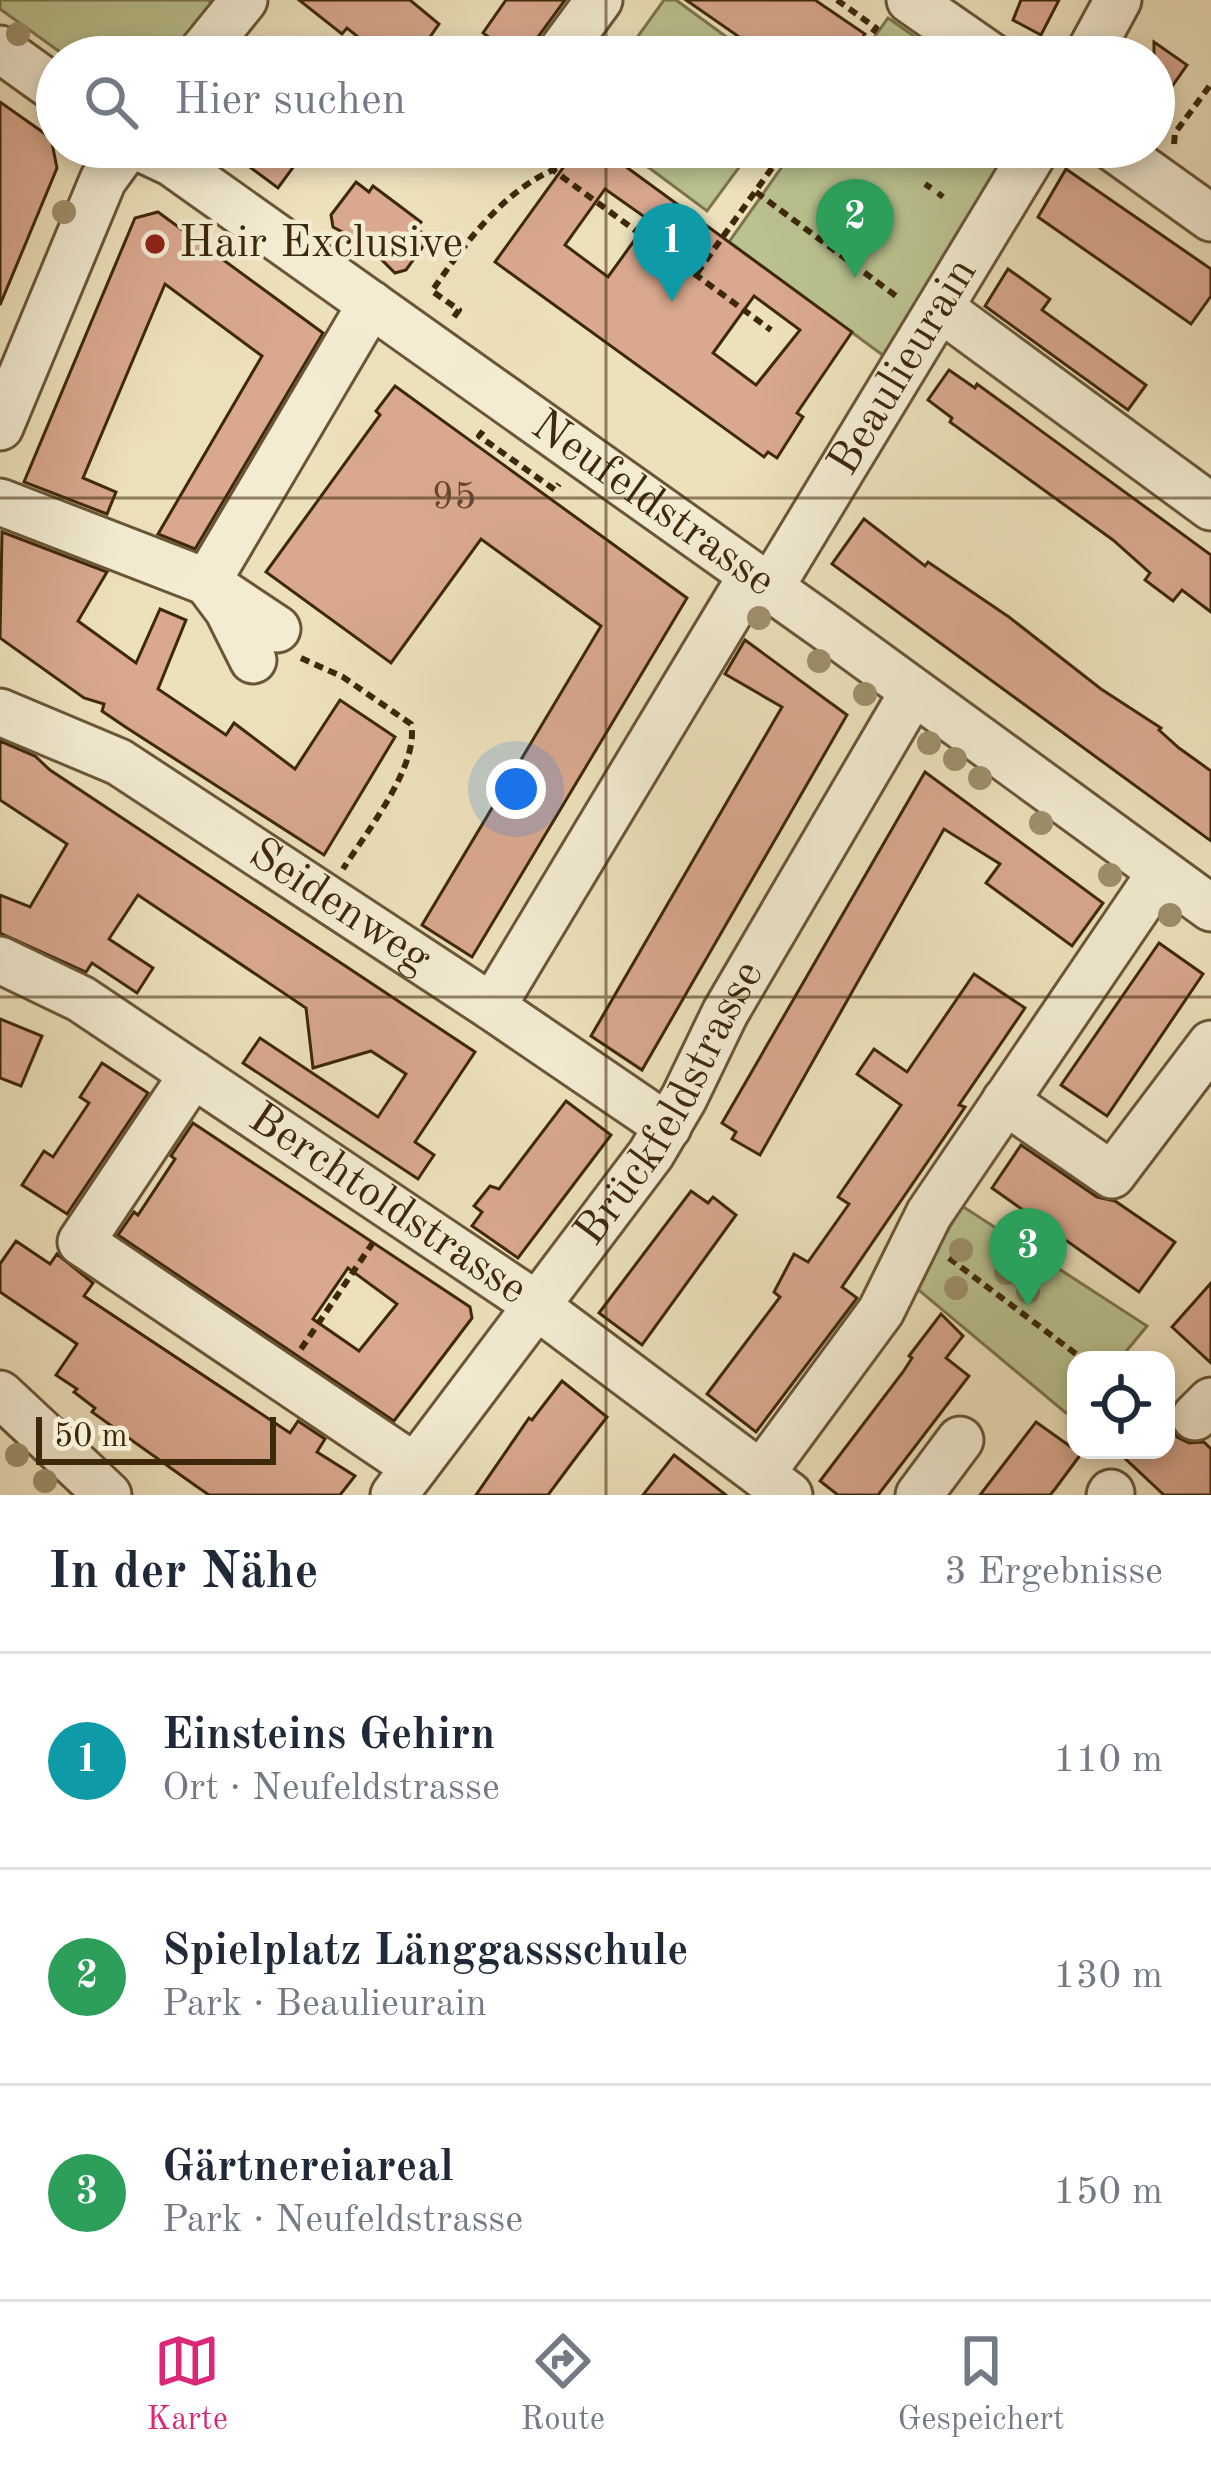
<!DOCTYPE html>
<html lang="de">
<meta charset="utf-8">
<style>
:root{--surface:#fff;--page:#f2f2f3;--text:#1f2937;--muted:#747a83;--line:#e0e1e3;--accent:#db2777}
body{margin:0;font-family:"Old Standard TT",serif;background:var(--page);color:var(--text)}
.controls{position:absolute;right:36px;bottom:36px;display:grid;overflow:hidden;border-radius:24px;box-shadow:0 6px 18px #0003}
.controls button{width:108px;height:108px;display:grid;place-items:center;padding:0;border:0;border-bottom:3px solid var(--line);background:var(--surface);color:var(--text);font:60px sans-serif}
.scale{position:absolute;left:36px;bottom:30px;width:240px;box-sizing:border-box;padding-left:12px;border:6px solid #3e280a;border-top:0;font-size:33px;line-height:42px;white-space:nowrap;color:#3e280a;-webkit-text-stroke:9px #f3ecd3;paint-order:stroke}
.you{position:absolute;left:516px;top:789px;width:42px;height:42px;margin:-30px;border:9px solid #fff;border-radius:50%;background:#1a73e8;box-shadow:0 0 0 18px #1a73e833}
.badge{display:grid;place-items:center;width:78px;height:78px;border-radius:50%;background:var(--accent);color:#fff;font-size:39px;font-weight:700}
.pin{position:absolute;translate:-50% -99px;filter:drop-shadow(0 3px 6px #0008)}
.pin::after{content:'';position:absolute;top:63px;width:42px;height:36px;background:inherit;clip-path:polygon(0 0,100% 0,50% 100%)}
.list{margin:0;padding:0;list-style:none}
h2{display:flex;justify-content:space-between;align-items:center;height:156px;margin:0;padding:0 48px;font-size:51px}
h2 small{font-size:39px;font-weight:400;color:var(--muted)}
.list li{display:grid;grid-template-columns:78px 1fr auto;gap:36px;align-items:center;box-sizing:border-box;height:216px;padding:0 48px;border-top:3px solid var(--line)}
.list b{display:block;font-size:45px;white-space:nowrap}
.list p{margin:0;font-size:39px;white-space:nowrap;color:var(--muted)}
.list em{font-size:39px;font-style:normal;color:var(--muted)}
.icon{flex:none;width:66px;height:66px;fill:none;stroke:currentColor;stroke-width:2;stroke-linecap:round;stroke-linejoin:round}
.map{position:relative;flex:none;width:1211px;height:1495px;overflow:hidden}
.search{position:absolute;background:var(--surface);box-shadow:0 6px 18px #0003;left:36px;right:36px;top:36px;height:132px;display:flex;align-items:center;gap:30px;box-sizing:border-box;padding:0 42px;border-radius:66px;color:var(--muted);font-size:45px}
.sheet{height:804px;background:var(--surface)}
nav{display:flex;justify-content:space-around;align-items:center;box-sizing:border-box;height:168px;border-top:3px solid var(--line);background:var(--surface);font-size:33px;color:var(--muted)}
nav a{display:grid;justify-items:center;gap:6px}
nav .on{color:var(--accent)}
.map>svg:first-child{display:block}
.green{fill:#bac28f;stroke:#7c754c;stroke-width:3}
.building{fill:#d9a88e;stroke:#3e280a;stroke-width:3;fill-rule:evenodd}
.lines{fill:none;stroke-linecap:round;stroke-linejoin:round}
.minor-casing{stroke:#6a5636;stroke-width:51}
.path{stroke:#3e280a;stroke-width:6;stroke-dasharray:9 6;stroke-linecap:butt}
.minor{stroke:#f3ecd3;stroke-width:45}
.tree{fill:#9e906c}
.grid{fill:none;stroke:#3e280a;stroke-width:3;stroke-opacity:0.55}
.poi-dot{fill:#8f2418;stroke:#f3ecd3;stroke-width:4.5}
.labels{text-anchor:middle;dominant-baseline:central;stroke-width:9;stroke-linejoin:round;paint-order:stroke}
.number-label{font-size:39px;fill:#65482b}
.poi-label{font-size:45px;fill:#3e280a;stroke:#f3ecd3;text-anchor:start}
.street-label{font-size:45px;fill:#3e280a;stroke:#f3ecd3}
</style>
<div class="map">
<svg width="1211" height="1495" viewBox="0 0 1211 1495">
<rect width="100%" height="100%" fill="#ede1bb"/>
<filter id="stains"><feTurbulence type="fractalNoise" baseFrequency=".00167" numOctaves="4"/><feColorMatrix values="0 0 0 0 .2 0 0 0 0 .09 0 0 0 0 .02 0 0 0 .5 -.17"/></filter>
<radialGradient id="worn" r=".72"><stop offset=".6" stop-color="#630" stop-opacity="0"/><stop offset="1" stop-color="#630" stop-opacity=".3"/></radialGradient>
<g class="green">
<path d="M0 0H208L213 4 168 57H67L0 9Z"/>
<path d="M664 0H676L754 57H623Z"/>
<path d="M888 18 944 57H860Z"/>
<path d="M621 147H754L707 211Z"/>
<path d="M796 147H1010L884 356 729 242Z"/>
<path d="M962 1206 1147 1326 1119 1360H1076V1404L1066 1413 915 1287Z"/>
</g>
<g class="building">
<path d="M299 0H410L439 24 416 57H383L347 28 342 34Z"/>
<path d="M506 0H565L535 41 530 57H517L483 33Z"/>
<path d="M686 0H815L865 34 848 57H768Z"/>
<path d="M1021 0H1059L1041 35 1013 20Z"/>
<path d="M1154 42 1187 65 1154 112Z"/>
<path d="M0 102 51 138 57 168 0 305Z"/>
<path d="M223 147H308L278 188Z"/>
<path d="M578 147H599L852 332 797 413 803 417 777 458 768 452 764 457 495 262ZM605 189 649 220 608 277 565 245ZM754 296 800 330 756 385 713 353Z"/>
<path d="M1066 169 1211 269V296L1191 324 1038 217Z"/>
<path d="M356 182 369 192 373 186 421 222 416 228 429 238 406 270 395 273 367 245 333 227 331 215Z"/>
<path d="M158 212 323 333 195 549 158 534 262 356 165 284 83 478 116 492 107 514 24 482 135 218Z"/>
<path d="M1008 269 1050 299 1042 310 1146 385 1128 410 985 306Z"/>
<path d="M949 370 975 388 977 384 1211 555V612L1182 590 1173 601 1145 580 1150 573 1113 540 950 422 952 418 928 400Z"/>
<path d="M395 386 687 598 472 957 422 925 601 626 481 539 391 663 266 572 380 415 376 411Z"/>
<path d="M864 519 925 566 928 562 1009 617 1101 689 1161 728 1159 730 1179 748 1211 771V841L832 564Z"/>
<path d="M2 532 107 572 78 621 136 663 160 609 186 620 158 689 226 735 234 723 295 769 340 700 395 737 324 855 127 728 102 711 104 704 84 698 0 638Z"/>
<path d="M745 640 847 715 642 1070 591 1036 782 707 725 674Z"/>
<path d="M0 741 35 756 50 770 475 1052 415 1142 434 1155 418 1179 243 1063 260 1038 378 1117 406 1074 371 1051 313 1068 306 1008 138 895 109 939 153 968 137 993 92 963 86 972 0 933V895L30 907 67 844 0 800Z"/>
<path d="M925 772 1103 903 1072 946 986 883 1000 864 944 829 760 1155 732 1139 736 1132 722 1123Z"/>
<path d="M1159 943 1203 974 1107 1116 1061 1085Z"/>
<path d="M974 974 1025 1008 959 1105 965 1107 842 1287 857 1298 756 1432 707 1394 780 1297 774 1292 794 1254 808 1262 849 1204 838 1197 901 1105 857 1074 874 1049 907 1072Z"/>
<path d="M0 1019 42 1036 21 1086 0 1078Z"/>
<path d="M102 1063 148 1093 67 1214 22 1185 44 1151 53 1157 89 1103 80 1097Z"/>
<path d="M566 1101 611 1135 518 1258 472 1226 482 1212 474 1206 490 1186 499 1189Z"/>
<path d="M193 1123 470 1307 472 1318 394 1421 118 1235 134 1212 138 1215 175 1159 171 1156ZM348 1268 397 1304 359 1351 313 1319Z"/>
<path d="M1021 1145 1097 1197 1115 1201 1175 1242 1139 1292 992 1188Z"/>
<path d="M691 1191 708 1203 713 1197 736 1215 642 1345 599 1313Z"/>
<path d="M16 1241 50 1264 57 1254 93 1283 84 1296 290 1433 298 1421 325 1439 317 1452 355 1476 340 1495H209L196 1486 92 1412 95 1408 74 1392 77 1389 56 1375 77 1344 0 1292V1264Z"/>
<path d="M1211 1283V1363L1172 1327Z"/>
<path d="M941 1314 963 1336 946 1358 969 1376 878 1495H838L820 1481 903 1372 912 1358 909 1356Z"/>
<path d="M562 1381 607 1417 577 1456 548 1495H476L529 1418 532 1420Z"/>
<path d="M1166 1409 1177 1437 1189 1443 1204 1442 1211 1449V1495H1164L1116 1450H1166Z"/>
<path d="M1036 1422 1081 1454 1055 1489 1050 1495H980Z"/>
<path d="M674 1455 726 1495H643Z"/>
</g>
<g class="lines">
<g class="minor-casing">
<g id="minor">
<path d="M910 0 992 57"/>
<path d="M0 49 57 90"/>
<path d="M198 57 244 0"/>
<path d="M557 57 599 0"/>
<path d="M1087 57 1118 0"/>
<path id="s1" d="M138 147 172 163 831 631 1211 908"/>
<path d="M1112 147 1211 218"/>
<path d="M940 308 1211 507"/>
<path d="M0 427 103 180 127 147"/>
<path d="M0 502 207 582 371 304"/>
<path d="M207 582 228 610 253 660"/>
<path id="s2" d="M770 588 1037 147"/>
<path d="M220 591 277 629"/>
<path id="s3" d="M0 712 119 762 492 1007 668 1127"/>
<path id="s4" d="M0 960 81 999 519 1293 789 1495"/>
<path d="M492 1007 752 575"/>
<path d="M193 1074 81 1242 415 1467"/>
<path d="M1005 1101 1112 1175 1211 1044"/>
<path d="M0 1394 108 1495"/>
<path d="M1195 1417 1211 1401"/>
<path d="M761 1474 881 1311 929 1214 1161 872"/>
<path id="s5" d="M394 1495 651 1154 684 1098 725 1013 913 692"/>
<path d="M919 1495 960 1440"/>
<path d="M1110 1495 1111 1493"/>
</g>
</g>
<g class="path">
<path d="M837 0 876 28 855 57"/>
<path d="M1174 144 1175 133 1211 84"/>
<path d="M553 169 567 147"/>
<path d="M925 184 931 188"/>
<path d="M756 192 900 299"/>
<path d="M938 193 943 197"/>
<path d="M697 273 787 147"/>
<path d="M454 317 459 310 432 291C463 246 502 192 553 170L771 330"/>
<path d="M483 431 479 436 555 490 559 484"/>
<path d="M301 658 343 677 411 724C420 765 365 834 343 869"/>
<path d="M949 1258 1084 1360"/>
<path d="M301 1349 374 1241"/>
</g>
<use href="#minor" class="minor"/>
</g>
<g class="tree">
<circle cx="18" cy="34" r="12"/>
<circle cx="64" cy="212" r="12"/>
<circle cx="759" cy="618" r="12"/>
<circle cx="819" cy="661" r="12"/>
<circle cx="865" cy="694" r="12"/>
<circle cx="929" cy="743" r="12"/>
<circle cx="955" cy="759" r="12"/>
<circle cx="980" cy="778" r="12"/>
<circle cx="1041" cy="823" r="12"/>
<circle cx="1110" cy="875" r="12"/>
<circle cx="1170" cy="915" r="12"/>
<circle cx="961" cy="1250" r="12"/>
<circle cx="1006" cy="1273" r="12"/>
<circle cx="956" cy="1288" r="12"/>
<circle cx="1028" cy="1292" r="12"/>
<circle cx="17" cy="1455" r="12"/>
<circle cx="45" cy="1481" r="12"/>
</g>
<path class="grid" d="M606 0V57M606 147V1495M0 498H1211M0 997H1211"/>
<circle class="poi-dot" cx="155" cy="244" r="12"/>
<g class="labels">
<g class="number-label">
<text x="454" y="497">95</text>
</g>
<g class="poi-label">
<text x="179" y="244">Hair Exclusive</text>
</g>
<g class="street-label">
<text stroke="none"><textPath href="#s2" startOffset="258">Beaulieurain</textPath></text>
<text stroke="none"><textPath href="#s1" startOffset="627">Neufeldstrasse</textPath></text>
<text stroke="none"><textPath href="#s3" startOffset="393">Seidenweg</textPath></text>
<text stroke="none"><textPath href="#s5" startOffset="480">Brückfeldstrasse</textPath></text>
<text stroke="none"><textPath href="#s4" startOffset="459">Berchtoldstrasse</textPath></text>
</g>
</g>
<rect width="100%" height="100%" filter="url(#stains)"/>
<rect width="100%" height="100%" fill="url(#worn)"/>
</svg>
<div class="controls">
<button><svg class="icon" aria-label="locate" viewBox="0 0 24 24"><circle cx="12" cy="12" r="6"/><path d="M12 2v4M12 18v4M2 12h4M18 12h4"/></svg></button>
</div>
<div class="scale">50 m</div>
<div class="you"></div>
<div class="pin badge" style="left:672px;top:302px;background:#0f9aa8">1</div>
<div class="pin badge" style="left:855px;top:278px;background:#2e9e5b">2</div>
<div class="pin badge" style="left:1028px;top:1307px;background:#2e9e5b">3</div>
<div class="search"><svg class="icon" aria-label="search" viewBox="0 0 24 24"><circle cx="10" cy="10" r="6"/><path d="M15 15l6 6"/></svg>Hier suchen</div>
</div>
<section class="sheet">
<h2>In der Nähe<small>3 Ergebnisse</small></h2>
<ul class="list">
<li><span class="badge" style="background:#0f9aa8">1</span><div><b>Einsteins Gehirn</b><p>Ort · Neufeldstrasse</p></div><em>110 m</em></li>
<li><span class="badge" style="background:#2e9e5b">2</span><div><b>Spielplatz Länggassschule</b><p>Park · Beaulieurain</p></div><em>130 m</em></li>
<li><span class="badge" style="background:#2e9e5b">3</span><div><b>Gärtnereiareal</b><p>Park · Neufeldstrasse</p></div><em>150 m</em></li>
</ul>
</section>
<nav>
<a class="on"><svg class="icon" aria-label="map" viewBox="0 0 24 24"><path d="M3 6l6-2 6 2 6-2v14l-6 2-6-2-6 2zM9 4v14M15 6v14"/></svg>Karte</a>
<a><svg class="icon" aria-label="directions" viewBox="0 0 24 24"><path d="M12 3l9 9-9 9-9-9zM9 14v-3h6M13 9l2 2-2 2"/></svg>Route</a>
<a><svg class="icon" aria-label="saved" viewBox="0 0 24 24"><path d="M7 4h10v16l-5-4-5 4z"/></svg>Gespeichert</a>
</nav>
